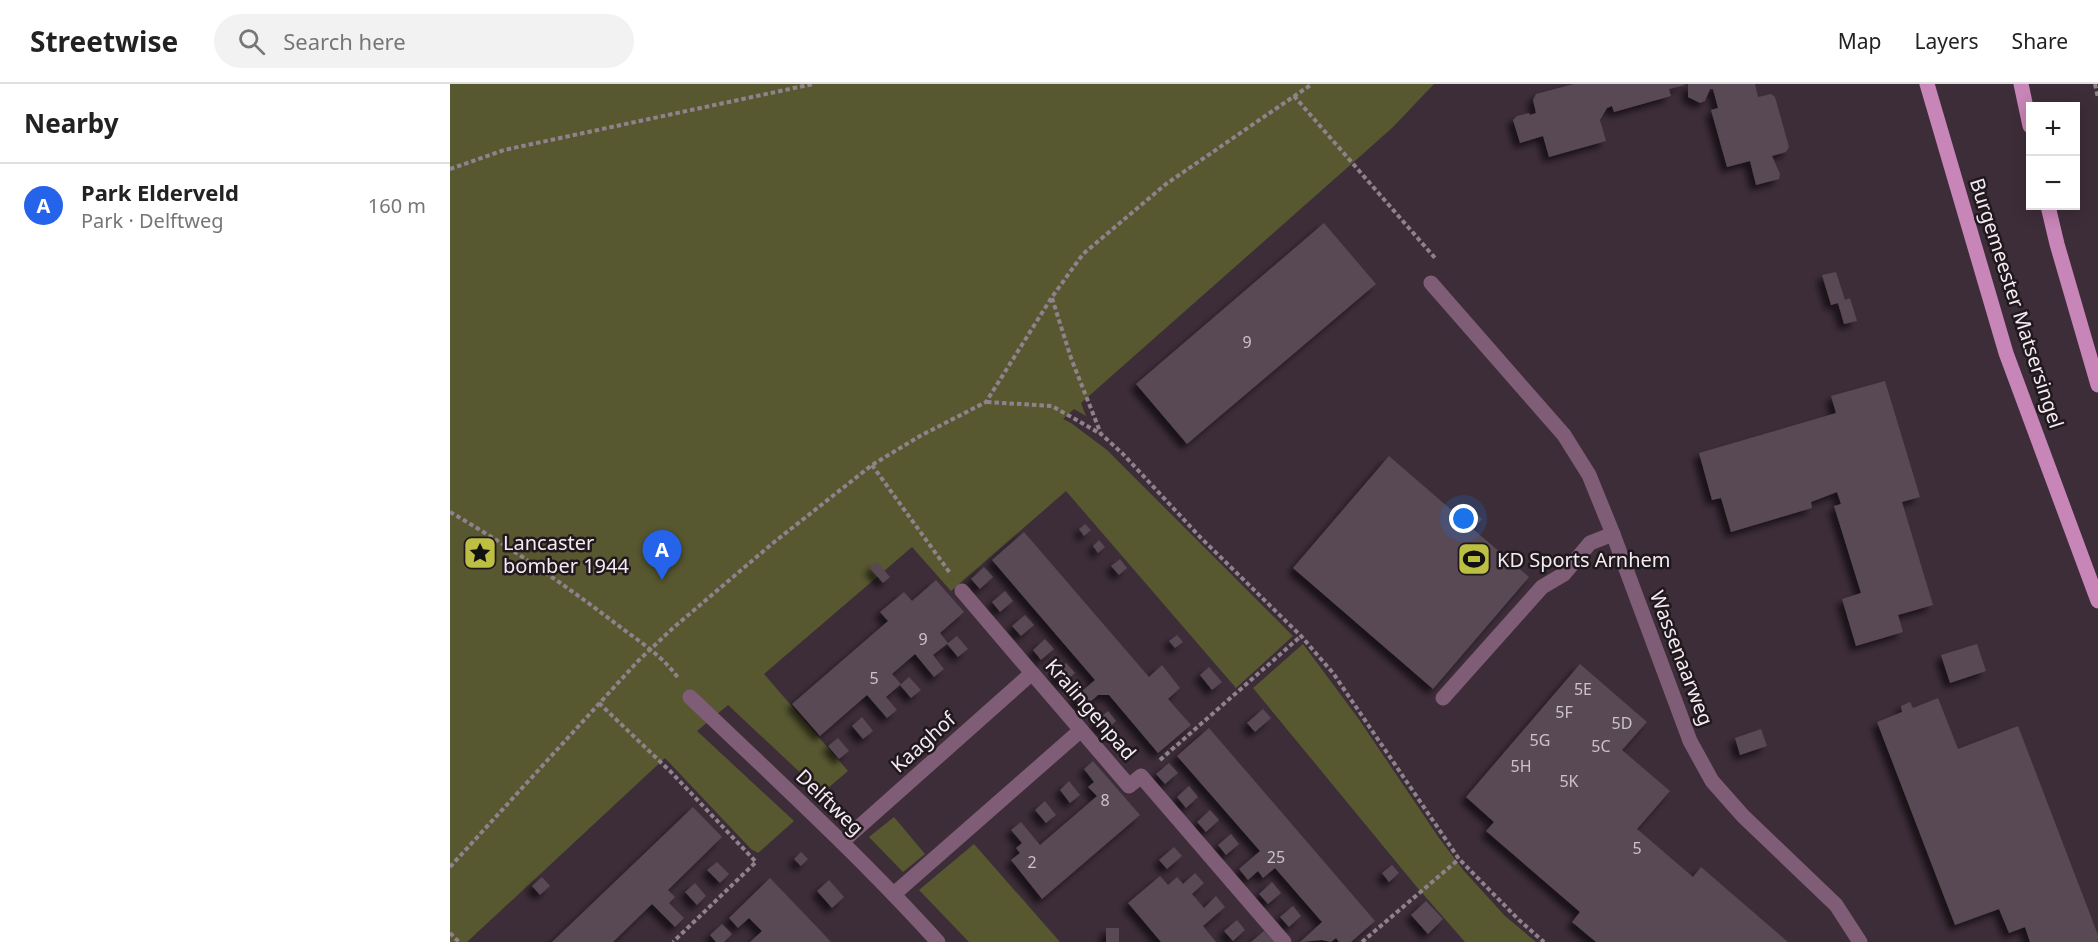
<!DOCTYPE html>
<meta charset="utf-8">
<style>
:root{--surface:#fff;--page:#f2f2f2;--text:#222;--muted:#767676;--line:#e0e0e0;--accent:#2563eb}
body{margin:0;font-family:"Noto Sans",sans-serif;background:var(--page);color:var(--text)}
.controls{position:absolute;right:18px;top:18px;display:grid;overflow:hidden;border-radius:0px;box-shadow:0 3px 15px #0003}
.controls button{width:54px;height:54px;display:grid;place-items:center;padding:0;border:0;border-bottom:2px solid var(--line);background:var(--surface);color:var(--text);font:30px sans-serif}
.you{position:absolute;left:1014px;top:435px;width:21px;height:21px;margin:-15px;border:4px solid #fff;border-radius:50%;background:#1a73e8;box-shadow:0 0 0 9px #1a73e833}
.badge{display:grid;place-items:center;width:39px;height:39px;border-radius:50%;background:var(--accent);color:#fff;font-size:20px;font-weight:700}
.pin{position:absolute;translate:-50% -50px;filter:drop-shadow(0 2px 3px #0008)}
.pin::after{content:'';position:absolute;top:32px;width:21px;height:18px;background:inherit;clip-path:polygon(0 0,100% 0,50% 100%)}
.list{margin:0;padding:0;list-style:none}
h2{display:flex;justify-content:space-between;align-items:center;height:78px;margin:0;padding:0 24px;font-size:26px}
h2 small{font-size:20px;font-weight:400;color:var(--muted)}
.list li{display:grid;grid-template-columns:39px 1fr auto;gap:18px;align-items:center;box-sizing:border-box;height:84px;padding:0 24px;border-top:2px solid var(--line)}
.list b{display:block;font-size:22px;white-space:nowrap}
.list p{margin:0;font-size:20px;white-space:nowrap;color:var(--muted)}
.list em{font-size:20px;font-style:normal;color:var(--muted)}
.icon{flex:none;width:33px;height:33px;fill:none;stroke:currentColor;stroke-width:2;stroke-linecap:round;stroke-linejoin:round}
.map{position:relative;flex:none;width:1648px;height:858px;overflow:hidden}
header{display:flex;align-items:center;gap:36px;box-sizing:border-box;height:84px;padding:0 30px;background:var(--surface);border-bottom:2px solid var(--line)}
header strong{font-size:28px}
nav{display:flex;gap:33px;margin-inline-start:auto;font-size:21px}
.search{width:420px;height:54px;background:var(--page);display:flex;align-items:center;gap:15px;box-sizing:border-box;padding:0 21px;border-radius:33px;color:var(--muted);font-size:22px}
main{display:flex}
aside{flex:1;background:var(--surface)}
.map>svg:first-child{display:block}
.green{fill:#575830}
.building{fill:#594854;filter:url(#shadow)}
.lines{fill:none;stroke-linecap:round;stroke-linejoin:round}
.path{stroke:#90828c;stroke-width:4;stroke-dasharray:4.5 3;stroke-linecap:butt}
.service{stroke:#7f5d76;stroke-width:15}
.pedestrian{stroke:#7f5d76;stroke-width:15}
.minor{stroke:#7f5d76;stroke-width:15}
.primary{stroke:#c885b7;stroke-width:15}
.labels{text-anchor:middle;dominant-baseline:central;stroke-width:5;stroke-linejoin:round;paint-order:stroke}
.number-label{font-size:16px;fill:#cdc2ca}
.street-label{font-size:20px;fill:#f4eaf1;stroke:#1f181d}
.poi-label{font-size:20px;fill:#f4eaf1;stroke:#1f181d;text-anchor:start}
</style>
<header>
<strong>Streetwise</strong>
<div class="search"><svg class="icon" aria-label="search" viewBox="0 0 24 24"><circle cx="10" cy="10" r="6"/><path d="M15 15l6 6"/></svg>Search here</div>
<nav><a>Map</a><a>Layers</a><a>Share</a></nav>
</header>
<main>
<aside>
<h2>Nearby<small></small></h2>
<ul class="list">
<li><span class="badge">A</span><div><b>Park Elderveld</b><p>Park · Delftweg</p></div><em>160 m</em></li>
</ul>
</aside>
<div class="map">
<svg width="1648" height="858" viewBox="0 0 1648 858">
<defs>
<filter id="shadow"><feDropShadow dx="-5.5" dy="5.5" stdDeviation="3" flood-color="#0009"/></filter>
</defs>
<rect width="100%" height="100%" fill="#3d2d39"/>
<g class="green">
<path d="M0 0H984L943 43 915 68 631 319 636 332 624 325 613 335 621 339 657 366 843 552 786 604 616 407 501 507 462 463 314 590 398 687 372 709 278 621 247 647 344 737 308 769 301 765 215 674 17 858H0Z"/>
<path d="M853 560 908 634 989 754 1014 787 1055 832 1086 858H1015L966 802 803 604Z"/>
<path d="M444 733 475 770 453 788 419 753Z"/>
<path d="M524 760 610 858H519L469 806Z"/>
</g>
<g class="building">
<path d="M1124 0H1234L1235 1 1219 5 1221 12 1164 28 1162 22 1157 24 1150 36 1156 57 1099 73 1093 52 1070 59 1063 36 1067 32 1079 29 1080 31 1086 29 1083 16 1086 10Z"/>
<path d="M1238 0H1305L1308 13 1321 10 1325 13 1339 63 1336 68 1322 72 1330 90 1329 95 1306 101 1300 77 1277 83 1261 26 1268 24 1263 5H1260L1255 17 1250 19 1238 13Z"/>
<path d="M874 139 926 200 737 360 686 300Z"/>
<path d="M1386 188 1395 216 1400 214 1407 237 1394 240 1388 219 1381 221 1372 191Z"/>
<path d="M1435 297 1470 413 1452 418 1483 521 1448 531 1453 548 1406 562 1392 515 1411 509 1384 422 1391 420 1387 408 1361 418 1362 424 1281 448 1271 414 1262 416 1249 369 1386 329 1381 312Z"/>
<path d="M939 372 1005 429 1013 419 1032 435 1023 445 1079 493 983 605 843 484Z"/>
<path d="M635 440 641 446 634 452 629 445Z"/>
<path d="M574 448 699 593 712 581 730 604 718 615 741 641 708 669 659 611H648L633 624 624 614 645 596 542 476Z"/>
<path d="M649 456 655 463 648 469 643 462Z"/>
<path d="M670 475 677 484 669 491 661 482Z"/>
<path d="M427 478 440 493 433 499 420 484Z"/>
<path d="M534 483 543 493 530 505 521 495Z"/>
<path d="M486 496 514 528 490 549 498 559 507 552 518 565 508 573 497 560 483 571 494 585 484 593 465 570 442 590 451 600 436 613 447 626 437 634 417 611 370 652 342 620 438 537 430 528 454 508 462 517Z"/>
<path d="M555 507 563 517 550 528 542 518Z"/>
<path d="M575 531 584 541 571 552 562 542Z"/>
<path d="M727 551 733 558 725 564 719 557Z"/>
<path d="M595 555 604 565 591 576 583 566Z"/>
<path d="M1527 560 1536 587 1500 599 1491 571Z"/>
<path d="M616 579 625 589 613 600 604 590Z"/>
<path d="M1130 580 1197 638 1172 666 1220 707 1187 745 1243 793 1251 783 1338 858H1146L1122 838 1130 828 1036 747 1044 738 1016 713Z"/>
<path d="M759 583 772 598 762 606 750 591Z"/>
<path d="M459 593 471 606 461 614 450 601Z"/>
<path d="M1488 614 1508 665 1568 642 1648 851V858H1580L1575 843 1559 849 1549 825 1505 841 1427 638 1452 628 1451 622 1460 618 1463 624Z"/>
<path d="M813 625 821 634 805 648 797 639Z"/>
<path d="M658 627 666 637 654 648 645 638Z"/>
<path d="M412 633 423 647 413 655 402 642Z"/>
<path d="M759 644 925 837 901 858H889L886 854 881 858 872 856 850 858 872 838 825 784 813 794 808 787 798 796 789 785 810 767 727 672Z"/>
<path d="M1311 645 1317 662 1290 671 1285 654Z"/>
<path d="M388 654 399 667 389 675 378 662Z"/>
<path d="M643 677 690 731 592 815 561 776 570 769 566 764 572 759 561 746 571 738 590 761 647 712 638 703 644 698 634 685Z"/>
<path d="M719 679 728 689 715 700 706 690Z"/>
<path d="M619 697 630 711 620 719 610 706Z"/>
<path d="M739 702 748 713 736 724 727 713Z"/>
<path d="M595 717 606 731 596 739 585 726Z"/>
<path d="M243 723 272 753 218 806 225 813 219 819 234 834 225 843 202 820 163 858H102Z"/>
<path d="M760 726 769 736 756 748 747 738Z"/>
<path d="M781 750 789 760 776 771 768 761Z"/>
<path d="M724 763 732 772 717 785 709 776Z"/>
<path d="M351 768 358 775 351 782 344 775Z"/>
<path d="M267 778 279 790 270 799 257 786Z"/>
<path d="M942 781 949 789 939 798 932 789Z"/>
<path d="M745 789 754 799 742 810 754 824 766 812 775 823 753 842 766 858H711L678 819 710 792 718 801 727 793 733 800Z"/>
<path d="M92 793 100 802 90 811 82 802Z"/>
<path d="M320 794 365 841 381 858H300L312 847 299 834 288 844 279 834Z"/>
<path d="M379 796 394 813 382 824 367 807Z"/>
<path d="M822 798 831 809 818 820 809 810Z"/>
<path d="M245 799 256 812 247 821 235 808Z"/>
<path d="M976 817 993 835 978 850 961 831Z"/>
<path d="M843 822 851 832 839 843 830 833Z"/>
<path d="M787 836 795 846 783 857 774 847Z"/>
<path d="M272 840 282 850 274 858H266L260 851Z"/>
<rect x="656" y="844" width="13" height="14"/>
<path d="M814 847 824 858H801Z"/>
</g>
<g class="lines">
<g class="path">
<path d="M1645 0 1648 14"/>
<path d="M844 12 985 174"/>
<path d="M0 85 54 66 363 0"/>
<path d="M602 214 621 274 651 350 672 369 750 453 851 552 883 589 1009 775 1069 836 1094 858"/>
<path d="M537 318 602 322 651 350"/>
<path d="M422 381 500 489"/>
<path d="M0 428C59 462 115 501 169 542 190 558 214 573 228 594"/>
<path d="M149 619 221 688 306 778 223 858"/>
<path d="M710 676 851 552"/>
<path d="M0 783 188 577 223 544 323 459 422 381 470 352 536 318 602 213 633 170 716 100 862 0"/>
<path d="M0 849 9 858"/>
<path d="M912 858 1009 775"/>
</g>
<path class="service" d="M993 614 1092 503 1114 490 1140 459 1163 450"/>
<g class="pedestrian">
<path d="M512 507 582 589"/>
<path d="M631 646 679 702 691 692 834 858"/>
</g>
<g class="minor">
<path d="M981 199 1114 351 1139 391 1163 450 1240 657 1262 697 1293 732 1386 821 1410 858"/>
<path d="M240 613C324 693 410 772 488 858"/>
<path d="M392 758 582 589 631 646 444 810"/>
</g>
<g class="primary">
<path d="M1477 0 1556 269 1648 517"/>
<path d="M1571 0 1580 42"/>
<path d="M1598 122 1607 160 1648 301"/>
</g>
</g>
<defs>
<g id="sight-square" transform="scale(1.725)"><rect x="-9" y="-9" width="18" height="18" rx="4" fill="#bdbf43" stroke="#1f181d"/><path d="M0-6L1.8-2.2L6-1.7L2.9 1.2L3.7 5.4L0 3.3L-3.7 5.4L-2.9 1.2L-6-1.7L-1.8-2.2Z" fill="#111"/></g>
<g id="stadium-square" transform="scale(1.725)"><rect x="-9" y="-9" width="18" height="18" rx="4" fill="#bdbf43" stroke="#1f181d"/><path d="M0-5a6.5 5 0 1 0 0 10a6.5 5 0 1 0 0-10ZM-3.5-1.8h7v3.6h-7Z" fill="#111"/></g>
</defs>
<g fill-rule="evenodd">
<use href="#sight-square" x="30" y="469"/>
<use href="#stadium-square" x="1024" y="475"/>
</g>
<g class="labels">
<g class="number-label">
<text x="797" y="258">9</text>
<text x="473" y="555">9</text>
<text x="424" y="594">5</text>
<text x="1133" y="605">5E</text>
<text x="1114" y="628">5F</text>
<text x="1172" y="639">5D</text>
<text x="1090" y="656">5G</text>
<text x="1151" y="662">5C</text>
<text x="1071" y="682">5H</text>
<text x="1119" y="697">5K</text>
<text x="655" y="716">8</text>
<text x="1187" y="764">5</text>
<text x="826" y="773">25</text>
<text x="582" y="778">2</text>
</g>
<g class="street-label">
<text transform="translate(1567 219) rotate(72)">Burgemeester Matsersingel</text>
<text transform="translate(1232 574) rotate(69)">Wassenaarweg</text>
<text transform="translate(641 625) rotate(49)">Kralingenpad</text>
<text transform="translate(473 658) rotate(-42)">Kaaghof</text>
<text transform="translate(380 718) rotate(44)">Delftweg</text>
</g>
<g class="poi-label">
<text x="53" y="458">Lancaster<tspan x="53" dy="23">bomber 1944</tspan></text>
<text x="1047" y="475">KD Sports Arnhem</text>
</g>
</g>
</svg>
<div class="controls">
<button>+</button>
<button>−</button>
</div>
<div class="you"></div>
<div class="pin badge" style="left:212px;top:496px">A</div>
</div>
</main>
